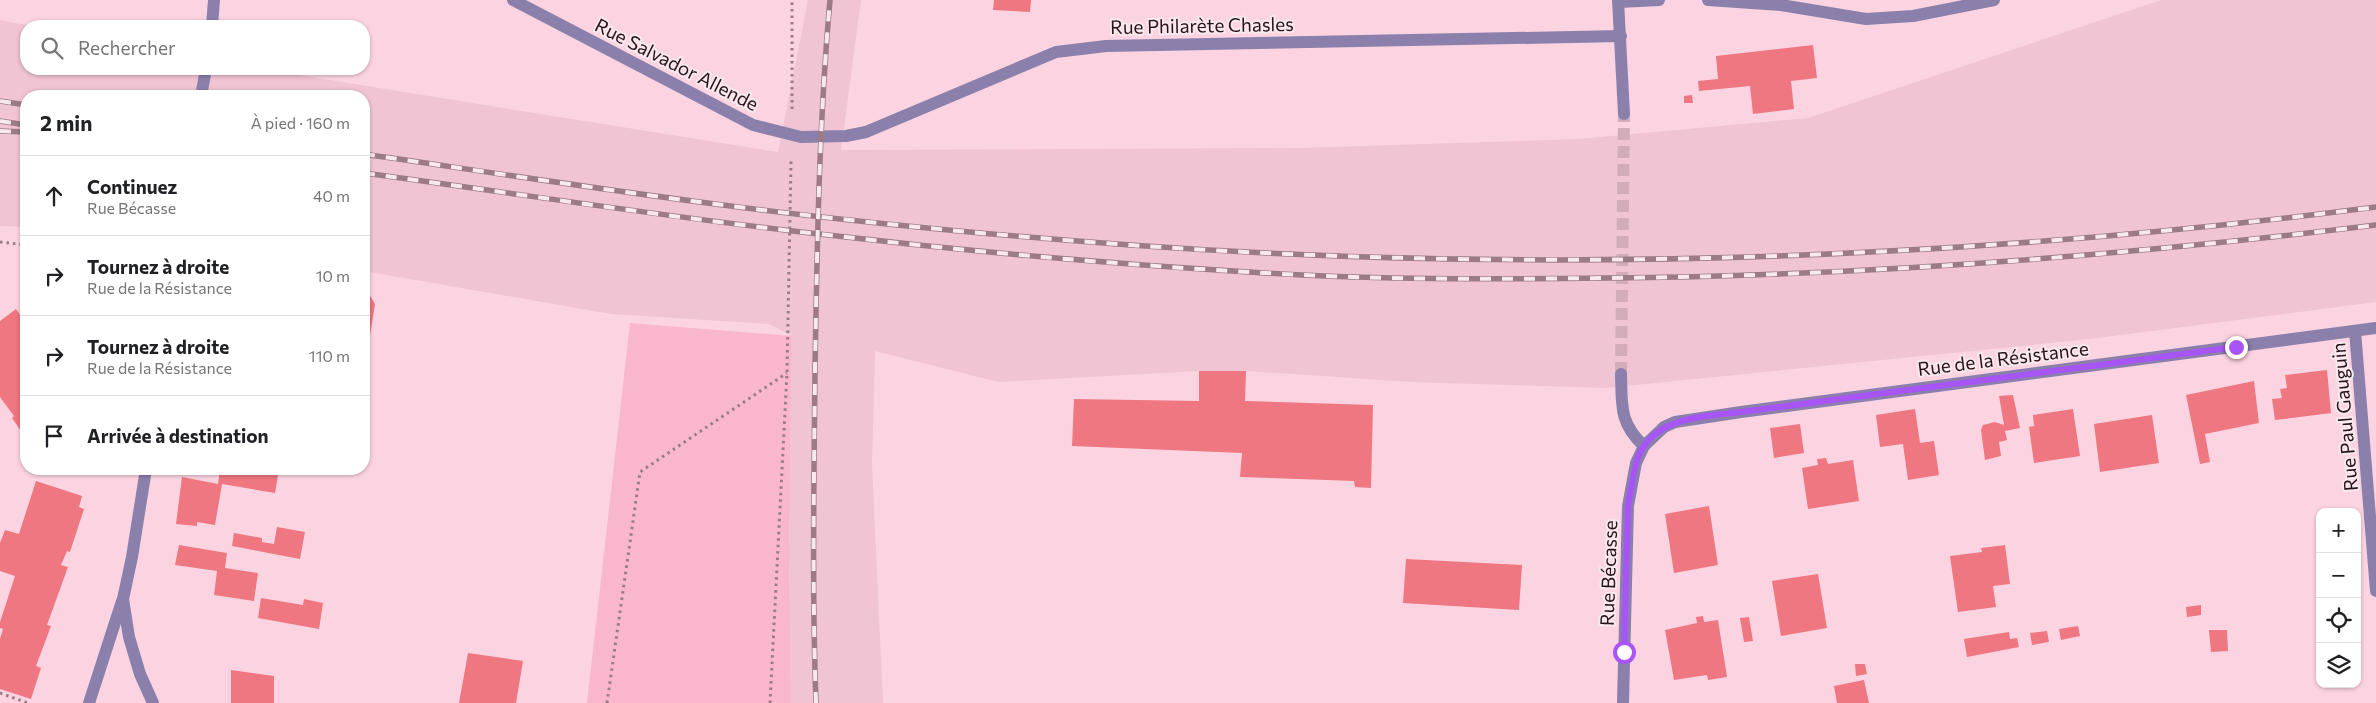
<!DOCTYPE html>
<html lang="fr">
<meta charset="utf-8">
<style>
:root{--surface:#fff;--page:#f6f6f6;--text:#202124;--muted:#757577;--line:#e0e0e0}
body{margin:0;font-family:Commissioner,sans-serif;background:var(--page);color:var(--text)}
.controls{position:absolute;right:15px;bottom:15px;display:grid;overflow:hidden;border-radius:10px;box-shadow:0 1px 4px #0004}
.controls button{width:45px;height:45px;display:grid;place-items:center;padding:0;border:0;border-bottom:1px solid var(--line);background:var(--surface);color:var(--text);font:25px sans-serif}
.stop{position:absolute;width:15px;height:15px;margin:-11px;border:4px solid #a855f7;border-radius:50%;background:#fff}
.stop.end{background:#a855f7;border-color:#fff;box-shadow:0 1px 5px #0008}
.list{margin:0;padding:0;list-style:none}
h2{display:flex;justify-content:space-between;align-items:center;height:65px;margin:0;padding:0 20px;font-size:21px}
h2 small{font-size:16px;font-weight:400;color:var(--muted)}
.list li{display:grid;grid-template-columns:32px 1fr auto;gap:15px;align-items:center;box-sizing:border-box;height:80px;padding:0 20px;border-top:1px solid var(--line)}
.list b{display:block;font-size:19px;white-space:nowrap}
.list p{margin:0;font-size:16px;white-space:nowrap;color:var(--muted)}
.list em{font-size:16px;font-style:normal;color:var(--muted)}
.icon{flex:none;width:28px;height:28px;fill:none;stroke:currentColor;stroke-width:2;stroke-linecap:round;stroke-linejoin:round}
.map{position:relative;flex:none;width:2376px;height:703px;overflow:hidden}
.search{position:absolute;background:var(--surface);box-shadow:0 1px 4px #0004;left:20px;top:20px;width:350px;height:55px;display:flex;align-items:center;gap:12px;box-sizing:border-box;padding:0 18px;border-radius:20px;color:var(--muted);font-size:19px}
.panel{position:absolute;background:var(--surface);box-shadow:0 1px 4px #0004;left:20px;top:90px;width:350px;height:385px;border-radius:20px}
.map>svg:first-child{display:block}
.built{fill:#f0c4d2}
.green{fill:#f9b7ce}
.building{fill:#ee7781}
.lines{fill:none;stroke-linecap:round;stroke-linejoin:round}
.minor-tunnel{stroke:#d2adb9;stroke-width:12;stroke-dasharray:12 6;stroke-linecap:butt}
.path{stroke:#9b7b86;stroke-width:3;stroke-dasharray:2.5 4;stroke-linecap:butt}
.minor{stroke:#8b80ac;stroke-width:12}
.rail-casing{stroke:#9b7b86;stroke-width:5.5}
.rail{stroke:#f7e9ee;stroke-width:4;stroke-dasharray:11;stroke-linecap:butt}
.route{stroke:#a855f7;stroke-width:6}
.labels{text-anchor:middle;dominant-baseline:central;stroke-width:4;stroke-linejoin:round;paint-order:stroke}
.street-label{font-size:19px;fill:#29121a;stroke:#f7e9ee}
</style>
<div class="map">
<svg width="2376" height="703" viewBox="0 0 2376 703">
<rect width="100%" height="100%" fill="#fcd4e1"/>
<path class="built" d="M808 0H861L841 150 1300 148 1578 139 1808 118 2161 0H2376V302L2090 339 1606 388 1410 382 1246 371H1199L998 382 875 351 872 464 883 703H791L789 552 792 336 769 324 611 314 364 271V96H26V227L0 226V20L30 26H26V69H261L778 152Z"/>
<path class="green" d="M630 323 792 336 789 552 791 703H587Z"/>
<g class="building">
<path d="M994 0H1031L1030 12 993 10Z"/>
<path d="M1813 45 1817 78 1791 81 1794 109 1753 114 1750 86 1699 91 1698 81 1718 79 1716 56Z"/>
<path d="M1692 95 1693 103H1684V96Z"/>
<path d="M364 294H369L375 304 366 361 364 362Z"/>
<path d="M16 309 26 323V428L21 431 12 418 14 416 0 397V321Z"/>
<path d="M2327 370 2331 413 2275 420 2272 399 2282 398 2280 389 2287 388 2285 375Z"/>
<path d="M1199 371H1246L1245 401 1373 405 1371 488 1355 487 1354 481 1240 477 1242 453 1072 446 1074 399 1199 401Z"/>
<path d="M2254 381 2259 423 2205 434 2210 462 2200 464 2186 395Z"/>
<path d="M2013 395 2020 428 2005 431 2007 440 1999 442 2001 456 1985 460 1981 430 1983 425 1995 422 2004 425 1999 396Z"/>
<path d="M1915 409 1920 443 1934 441 1939 475 1908 480 1903 444 1880 447 1876 415Z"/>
<path d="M2073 409 2080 456 2034 463 2029 427 2034 426 2033 415Z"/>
<path d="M2152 415 2159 463 2100 472 2094 424Z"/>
<path d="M1800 424 1804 453 1774 458 1770 428Z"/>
<path d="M1826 458 1828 464 1853 460 1859 501 1808 509 1802 468 1818 465 1817 459Z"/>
<path d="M220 469 278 475 275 493 222 484 215 525 197 522V526L176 524 182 477 218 484Z"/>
<path d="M36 481 82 496 79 507 84 509 70 552 67 551 61 565 68 567 47 625 51 626 36 666 41 668 31 699 0 689V639L3 629 0 628V622L15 576 0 571V543L5 530 19 534Z"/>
<path d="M1709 506 1718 565 1674 573 1665 514Z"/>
<path d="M277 527 305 532 300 559 232 546 234 533 262 538V542L274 544Z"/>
<path d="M179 545 227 553 225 568 258 573 254 601 214 595 217 571 175 565Z"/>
<path d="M2005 545 2010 584 1993 586 1996 607 1958 612 1950 556 1982 552 1981 548Z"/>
<path d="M1406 559 1522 565 1519 610 1403 603Z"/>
<path d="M1818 574 1827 628 1781 636 1772 581Z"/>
<path d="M261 598 303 605 304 599 323 603 319 629 258 618Z"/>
<path d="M2201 605V615L2187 617 2186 607Z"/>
<path d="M1703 616 1704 622 1718 620 1727 677 1708 680 1707 675 1674 680 1665 630 1697 623 1696 617Z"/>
<path d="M1749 617 1753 641 1744 642 1740 618Z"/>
<path d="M2078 626 2080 636 2061 640 2059 629Z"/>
<path d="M2209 630H2227L2228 651 2211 652Z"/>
<path d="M2047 631 2049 642 2032 645 2030 633Z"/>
<path d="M2009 632 2010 639 2017 638 2019 647 1967 657 1964 639Z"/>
<path d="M468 653 523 661 516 703H459Z"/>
<path d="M1855 664H1865L1867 674 1856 676Z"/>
<path d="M231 670 274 676V703H231Z"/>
<path d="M1864 680 1869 703H1837L1834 686Z"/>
</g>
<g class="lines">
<path class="minor-tunnel" d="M1621 374 1624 114"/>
<g class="path">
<path d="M792 109V0"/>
<path d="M0 242 26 245"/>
<path d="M0 693 28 703"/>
<path d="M607 703 640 472 787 373"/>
<path d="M770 703 787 373 791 161"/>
</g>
<g class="minor">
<path d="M513 0 753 125 801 137 846 136 866 132 1056 52 1106 46 1621 36"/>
<path d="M1618 0 1624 114"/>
<path d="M1708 0 1781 5 1866 19 1913 16 1994 0"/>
<path d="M1619 2 1659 0"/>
<path d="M212 26 214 0"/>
<path d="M201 96 206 69"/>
<path d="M2355 331 2376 591"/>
<path d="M1621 374C1622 405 1619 423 1644 446"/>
<path d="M146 469 132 557 123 599 129 637 140 674 153 703"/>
<path d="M89 703 122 601"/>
<path d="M1623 703 1628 506 1636 463 1644 446 1664 427 1675 422 1741 412 2376 328"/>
</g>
<g class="rail-casing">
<g id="rail">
<path d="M0 101 26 105"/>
<path d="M0 121 26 125"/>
<path d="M0 131 26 132"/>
<path d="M364 154C481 171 598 189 715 204 853 222 992 235 1130 245 1545 274 1963 260 2376 207"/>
<path d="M364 173C521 194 679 219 837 236 992 254 1147 267 1302 275 1404 280 1505 279 1607 278 1864 276 2120 256 2376 225"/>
<path d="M816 703C812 592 814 481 815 370 817 247 819 123 830 0"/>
</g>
</g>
<use href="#rail" class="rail"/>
</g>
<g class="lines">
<path class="route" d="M1624 652 1628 506C1631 492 1632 478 1636 464 1648 417 1701 417 1741 412L2236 347"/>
</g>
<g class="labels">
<g class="street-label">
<text transform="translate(1202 25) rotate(-1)">Rue Philarète Chasles</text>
<text transform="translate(677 64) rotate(27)">Rue Salvador Allende</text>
<text transform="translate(2003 358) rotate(-7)">Rue de la Résistance</text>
<text transform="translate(2344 417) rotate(-95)">Rue Paul Gauguin</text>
<text transform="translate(1608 573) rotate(-88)">Rue Bécasse</text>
</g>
</g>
</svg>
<div class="controls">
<button>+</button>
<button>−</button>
<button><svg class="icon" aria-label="locate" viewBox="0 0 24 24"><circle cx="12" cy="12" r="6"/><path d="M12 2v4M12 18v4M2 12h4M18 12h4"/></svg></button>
<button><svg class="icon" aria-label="layers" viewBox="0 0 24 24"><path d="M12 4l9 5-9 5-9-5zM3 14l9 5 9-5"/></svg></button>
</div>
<div class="stop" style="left:1624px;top:652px"></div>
<div class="stop end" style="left:2236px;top:347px"></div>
<div class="search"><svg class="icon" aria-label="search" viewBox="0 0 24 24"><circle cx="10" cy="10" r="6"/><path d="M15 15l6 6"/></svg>Rechercher</div>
<section class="panel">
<h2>2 min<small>À pied · 160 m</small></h2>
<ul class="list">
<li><svg class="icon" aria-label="ahead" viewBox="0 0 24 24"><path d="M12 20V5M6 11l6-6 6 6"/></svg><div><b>Continuez</b><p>Rue Bécasse</p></div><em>40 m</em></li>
<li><svg class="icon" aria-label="right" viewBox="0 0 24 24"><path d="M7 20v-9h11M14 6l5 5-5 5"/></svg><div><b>Tournez à droite</b><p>Rue de la Résistance</p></div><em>10 m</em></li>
<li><svg class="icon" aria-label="right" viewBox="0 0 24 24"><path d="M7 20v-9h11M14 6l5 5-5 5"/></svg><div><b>Tournez à droite</b><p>Rue de la Résistance</p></div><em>110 m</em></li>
<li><svg class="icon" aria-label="arrive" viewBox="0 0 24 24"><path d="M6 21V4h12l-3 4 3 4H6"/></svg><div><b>Arrivée à destination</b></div></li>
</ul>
</section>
</div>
